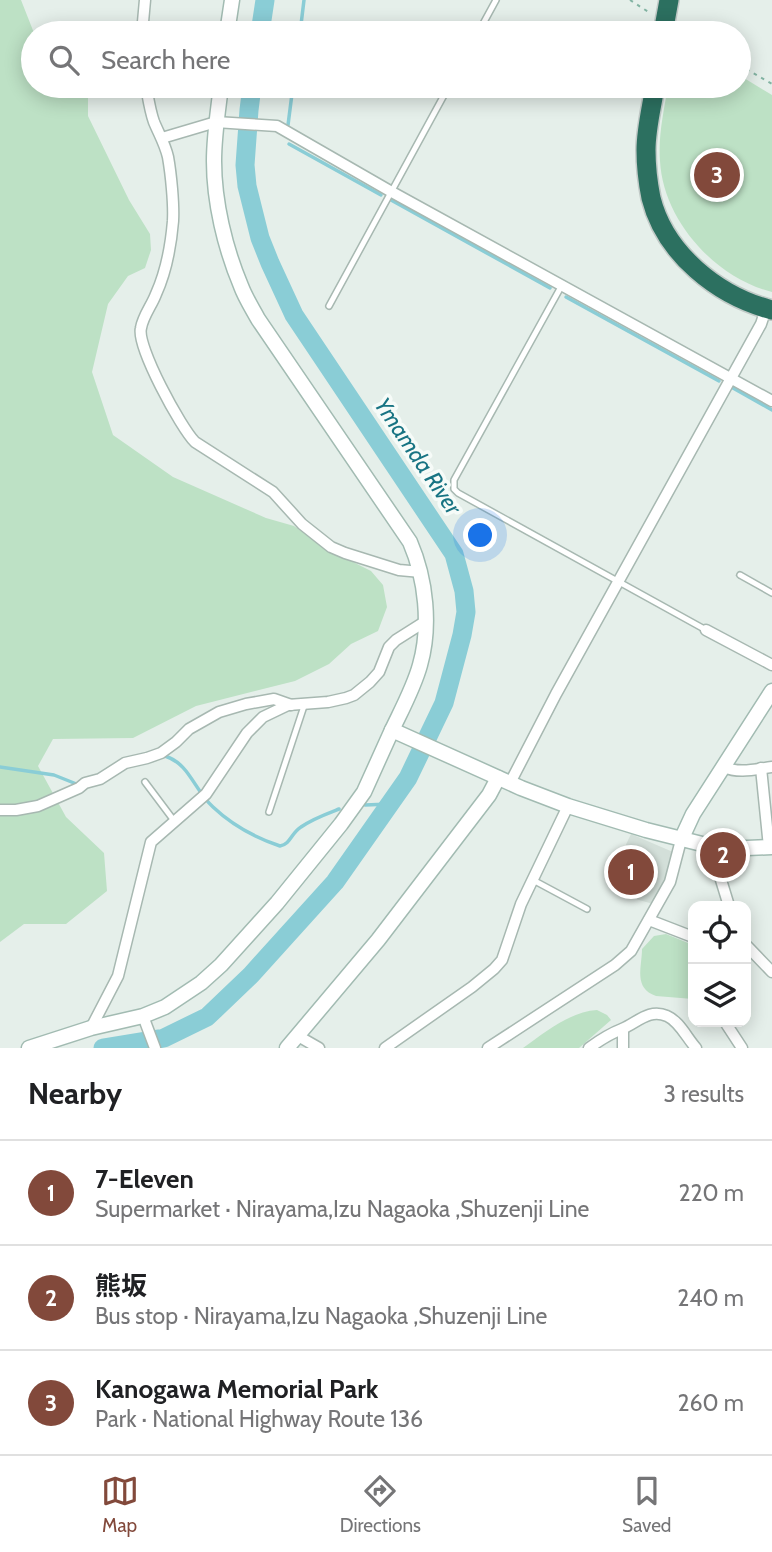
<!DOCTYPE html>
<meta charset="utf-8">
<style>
:root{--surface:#fff;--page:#f2f2f2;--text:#202124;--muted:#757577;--line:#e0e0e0;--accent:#82493b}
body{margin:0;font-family:Cabin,"Noto Sans JP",sans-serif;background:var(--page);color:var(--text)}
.controls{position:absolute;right:21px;bottom:21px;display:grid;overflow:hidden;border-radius:14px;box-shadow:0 4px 18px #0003}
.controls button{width:63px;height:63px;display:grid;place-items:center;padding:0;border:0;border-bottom:2px solid var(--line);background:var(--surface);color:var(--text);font:35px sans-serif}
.you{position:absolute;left:481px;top:536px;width:24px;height:24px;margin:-18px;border:5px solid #fff;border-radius:50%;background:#1a73e8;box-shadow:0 0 0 10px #1a73e833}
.badge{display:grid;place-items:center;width:46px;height:46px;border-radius:50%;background:var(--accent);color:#fff;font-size:23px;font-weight:700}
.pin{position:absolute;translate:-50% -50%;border:4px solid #fff;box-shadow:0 2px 7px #0006}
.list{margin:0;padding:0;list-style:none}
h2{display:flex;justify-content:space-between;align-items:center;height:91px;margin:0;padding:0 28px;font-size:30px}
h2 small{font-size:23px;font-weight:400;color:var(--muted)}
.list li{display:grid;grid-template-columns:46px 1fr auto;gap:21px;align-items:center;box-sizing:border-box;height:105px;padding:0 28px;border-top:2px solid var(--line)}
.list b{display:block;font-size:26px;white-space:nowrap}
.list p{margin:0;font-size:23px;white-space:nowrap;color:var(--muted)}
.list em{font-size:23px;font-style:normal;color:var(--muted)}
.icon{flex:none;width:38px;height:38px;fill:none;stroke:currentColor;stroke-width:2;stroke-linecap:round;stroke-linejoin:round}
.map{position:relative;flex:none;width:772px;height:1048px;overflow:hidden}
.search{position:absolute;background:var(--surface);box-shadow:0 4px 18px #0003;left:21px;right:21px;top:21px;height:77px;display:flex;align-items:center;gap:18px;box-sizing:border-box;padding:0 24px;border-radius:38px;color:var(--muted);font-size:26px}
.sheet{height:406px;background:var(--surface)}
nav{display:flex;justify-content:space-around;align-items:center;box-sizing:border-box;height:98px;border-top:2px solid var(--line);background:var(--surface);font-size:19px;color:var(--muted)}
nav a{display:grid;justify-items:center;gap:4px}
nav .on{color:var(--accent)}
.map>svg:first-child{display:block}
.built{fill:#d3dfd9}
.green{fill:#bde1c5}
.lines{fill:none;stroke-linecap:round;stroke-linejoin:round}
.stream{stroke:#8acdd6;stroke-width:3.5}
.river{stroke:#8acdd6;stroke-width:19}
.lane-casing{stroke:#a7b8b1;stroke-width:8}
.street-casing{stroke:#a7b8b1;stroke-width:13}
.secondary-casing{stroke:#a2bbb2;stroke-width:17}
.highway-casing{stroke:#c1cac7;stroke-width:22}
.path{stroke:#83b4a3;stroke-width:2;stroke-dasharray:3.5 5;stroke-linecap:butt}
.lane{stroke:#fff;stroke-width:5}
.street{stroke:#fff;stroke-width:10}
.secondary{stroke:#fff;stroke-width:14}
.highway{stroke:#2c7060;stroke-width:19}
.labels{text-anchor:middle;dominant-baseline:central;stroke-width:7;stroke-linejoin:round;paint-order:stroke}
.water-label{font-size:23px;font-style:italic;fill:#187483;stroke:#f6fbf8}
</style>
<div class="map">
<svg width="772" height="1048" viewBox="0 0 772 1048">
<rect width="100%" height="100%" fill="#e5efea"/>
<path class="built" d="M631 834 673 852 666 881 653 904 632 898 636 886 625 884 610 878Z"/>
<g class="green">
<path d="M0 0H21L34 33 33 86H88V116L129 200 150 234 151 250 145 268 128 276 108 304 92 372 113 435 173 477 266 518 294 526 325 548 371 571 383 585 387 607 378 631 351 644 329 664 295 681 196 706 133 738 53 739 38 766 66 817 104 853 107 891 66 924H24L0 942Z"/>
<path d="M739 75 772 95V292C715 278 663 220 660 161 658 136 664 110 668 86H739Z"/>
<path d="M666 934 693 945V999L656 996C633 988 642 967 642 949L654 936Z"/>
<path d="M597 1010 607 1015 611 1020 579 1048H523C544 1033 571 1011 597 1010Z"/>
</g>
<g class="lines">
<g class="stream">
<path d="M300 33 304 0"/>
<path d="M288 125 293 86"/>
<path d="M289 144 381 195"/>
<path d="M391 200 550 288"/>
<path d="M566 297 719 381"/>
<path d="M733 388 772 410"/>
<path d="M165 756C190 764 194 790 213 807 231 824 256 838 280 846 291 844 291 833 301 827 312 819 326 814 339 809"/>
<path d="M0 767 54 775 79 785"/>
<path d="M365 805 390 804"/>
</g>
<g class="river">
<path d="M260 33 265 0"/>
<path d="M103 1048 164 1038 207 1017 251 975 335 882 408 778 444 703 462 635 466 612 464 591 454 554 294 315 270 263 260 238 247 186 245 165 249 110 252 86"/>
</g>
<g class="lane-casing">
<g id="lane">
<path d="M478 33 496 0"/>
<path d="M562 285 454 480V489L458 493 706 630"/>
<path d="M329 306 449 86"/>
<path d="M740 575 772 593"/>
<path d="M145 782 175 822"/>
<path d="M269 812 305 703"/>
<path d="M533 880 587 909"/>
</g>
</g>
<g class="street-casing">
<g id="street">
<path d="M142 33 145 0"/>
<path d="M146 86C148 97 150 111 154 122 159 134 165 144 168 157 171 174 174 204 173 221 171 245 166 272 156 294 152 305 143 316 141 328 136 346 181 428 195 442L273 492 302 524 331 547 345 553 399 570 421 572"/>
<path d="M162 138 216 122 277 126 390 191 772 401"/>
<path d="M706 630 772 665"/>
<path d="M724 767C739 774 756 769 772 767"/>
<path d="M761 768 769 847"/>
<path d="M510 783 556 694 761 324 766 309"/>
<path d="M0 810H16L38 806 79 788 85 783 100 779 125 763 147 758 161 753 176 742 189 729 219 712 246 704 274 699 291 705"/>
<path d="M714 847V857L729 906"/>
<path d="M649 920 693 937"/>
<path d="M746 945 772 972"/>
<path d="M143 1016 155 1048"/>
<path d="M725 1022 742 1048"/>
<path d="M91 1028 118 976 151 842 206 794 247 733 263 717 288 705 328 702 346 698 354 695 370 682 379 672 389 647 396 640 426 621"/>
<path d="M623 1029V1048"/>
<path d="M298 1036 319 1048"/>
<path d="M385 1048 472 987 494 969 502 960 521 904 568 806"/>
<path d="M488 1048 615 965 631 951 670 882 681 840"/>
<path d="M589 1048C600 1040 609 1034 622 1029 637 1023 649 1008 667 1016 679 1021 687 1038 696 1048"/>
</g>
</g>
<g class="secondary-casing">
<g id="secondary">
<path d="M227 33 232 0"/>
<path d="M221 86C218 111 214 136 214 161 214 202 225 248 241 286 245 297 252 308 258 319L410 542C426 579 431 626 420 665 414 687 402 709 392 730L521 788 568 806 646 830 714 847 747 848 772 847"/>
<path d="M681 840 693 814 772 691"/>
<path d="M29 1048 91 1028 143 1016 165 1007 201 983 221 965 277 903 341 824 364 792 392 730"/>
<path d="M287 1048 378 940 489 795 498 778"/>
</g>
</g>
<g class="highway-casing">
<g id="highway">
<path d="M663 33 669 0"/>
<path d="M655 86C652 106 646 129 646 150 646 166 648 183 651 198 665 254 718 296 772 310"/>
</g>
</g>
<g class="path">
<path d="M630 0 650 13"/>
<path d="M739 65 772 84"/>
</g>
<use href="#lane" class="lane"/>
<use href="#street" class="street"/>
<use href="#secondary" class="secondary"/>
<use href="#highway" class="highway"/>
</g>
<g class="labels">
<g class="water-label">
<text transform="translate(418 456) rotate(56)">Ymamda River</text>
</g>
</g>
</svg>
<div class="controls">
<button><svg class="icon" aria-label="locate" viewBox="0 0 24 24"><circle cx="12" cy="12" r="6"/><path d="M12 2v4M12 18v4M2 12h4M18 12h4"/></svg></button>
<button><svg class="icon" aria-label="layers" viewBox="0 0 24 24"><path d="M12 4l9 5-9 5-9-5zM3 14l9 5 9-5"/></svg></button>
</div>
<div class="you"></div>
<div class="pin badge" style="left:631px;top:872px">1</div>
<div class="pin badge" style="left:723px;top:855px">2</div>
<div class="pin badge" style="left:717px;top:175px">3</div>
<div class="search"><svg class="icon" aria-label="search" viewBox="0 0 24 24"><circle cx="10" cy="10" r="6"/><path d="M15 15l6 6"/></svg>Search here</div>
</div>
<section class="sheet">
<h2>Nearby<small>3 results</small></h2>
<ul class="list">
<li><span class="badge">1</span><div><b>7-Eleven</b><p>Supermarket · Nirayama,Izu Nagaoka ,Shuzenji Line</p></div><em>220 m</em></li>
<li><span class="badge">2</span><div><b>熊坂</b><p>Bus stop · Nirayama,Izu Nagaoka ,Shuzenji Line</p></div><em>240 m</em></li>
<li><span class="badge">3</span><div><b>Kanogawa Memorial Park</b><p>Park · National Highway Route 136</p></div><em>260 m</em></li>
</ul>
</section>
<nav>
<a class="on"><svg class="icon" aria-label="map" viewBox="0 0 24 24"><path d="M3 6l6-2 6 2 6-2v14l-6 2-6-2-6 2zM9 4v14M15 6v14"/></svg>Map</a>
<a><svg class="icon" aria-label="directions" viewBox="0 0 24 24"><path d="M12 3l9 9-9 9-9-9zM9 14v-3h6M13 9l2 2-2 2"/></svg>Directions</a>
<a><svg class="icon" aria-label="saved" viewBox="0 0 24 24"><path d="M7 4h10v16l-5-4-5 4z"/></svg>Saved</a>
</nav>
